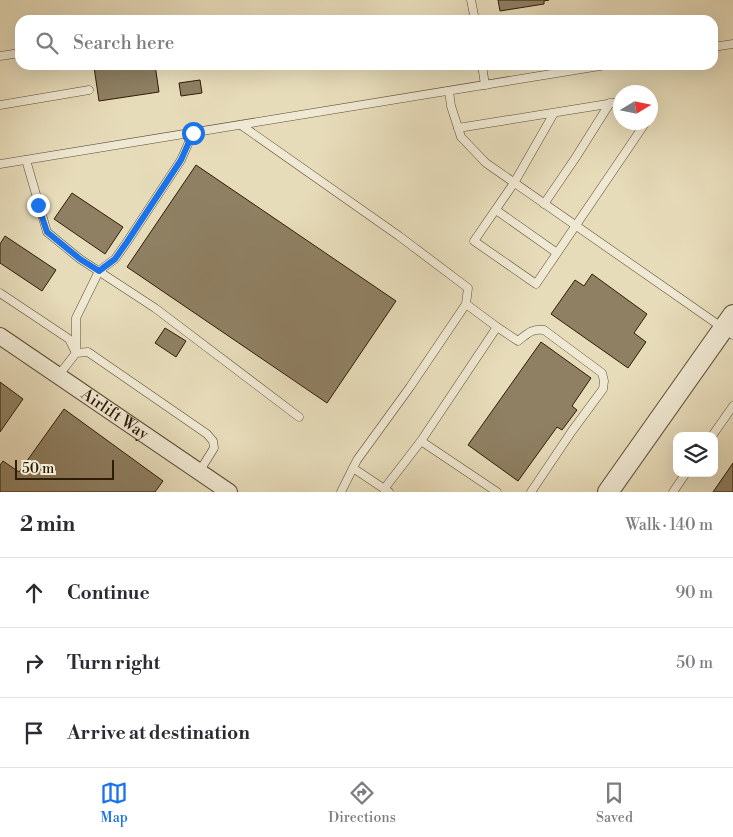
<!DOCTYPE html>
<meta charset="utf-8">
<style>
:root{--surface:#fff;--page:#f2f2f3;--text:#2b2b33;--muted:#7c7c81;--line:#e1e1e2;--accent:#1a73e8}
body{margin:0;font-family:"Libre Bodoni",serif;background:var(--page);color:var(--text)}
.controls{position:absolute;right:15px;bottom:15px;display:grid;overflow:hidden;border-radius:10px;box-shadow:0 5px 20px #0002}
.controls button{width:45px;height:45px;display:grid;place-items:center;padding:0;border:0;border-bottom:1px solid var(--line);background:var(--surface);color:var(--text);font:25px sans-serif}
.compass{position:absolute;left:613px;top:85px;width:45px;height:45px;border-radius:50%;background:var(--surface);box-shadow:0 5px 20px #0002;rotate:80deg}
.scale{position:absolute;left:15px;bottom:12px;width:99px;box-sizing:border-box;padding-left:5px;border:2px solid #2f1c05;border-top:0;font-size:14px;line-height:18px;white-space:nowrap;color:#2f1c05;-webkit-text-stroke:4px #efe8d2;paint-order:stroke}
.stop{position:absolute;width:15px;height:15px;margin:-11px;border:4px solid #1a73e8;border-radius:50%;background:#fff}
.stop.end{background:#1a73e8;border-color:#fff;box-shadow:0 1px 5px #0008}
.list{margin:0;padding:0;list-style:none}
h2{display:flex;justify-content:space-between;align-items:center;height:65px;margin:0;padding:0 20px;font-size:21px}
h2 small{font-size:16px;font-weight:400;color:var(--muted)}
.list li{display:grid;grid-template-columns:32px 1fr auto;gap:15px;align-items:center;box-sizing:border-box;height:70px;padding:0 20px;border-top:1px solid var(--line)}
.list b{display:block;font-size:19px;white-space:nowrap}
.list em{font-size:16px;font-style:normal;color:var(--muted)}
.icon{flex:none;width:28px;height:28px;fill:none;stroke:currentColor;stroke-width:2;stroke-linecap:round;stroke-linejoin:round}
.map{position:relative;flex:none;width:733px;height:492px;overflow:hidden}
.search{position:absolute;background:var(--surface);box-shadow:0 5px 20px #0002;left:15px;right:15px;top:15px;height:55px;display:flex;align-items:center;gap:12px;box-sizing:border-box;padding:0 18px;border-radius:15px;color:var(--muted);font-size:19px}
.sheet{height:275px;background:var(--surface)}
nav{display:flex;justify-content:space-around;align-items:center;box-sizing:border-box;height:70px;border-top:1px solid var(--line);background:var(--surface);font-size:14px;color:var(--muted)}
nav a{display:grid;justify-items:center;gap:2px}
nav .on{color:var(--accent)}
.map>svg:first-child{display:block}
.building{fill:#8f8063;stroke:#2f1c05}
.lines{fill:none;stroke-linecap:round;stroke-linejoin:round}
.service-casing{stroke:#5d4c32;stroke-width:9}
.minor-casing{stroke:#5d4c32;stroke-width:18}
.tertiary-casing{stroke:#5d4c32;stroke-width:22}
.service{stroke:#efe8d2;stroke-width:8}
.minor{stroke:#efe8d2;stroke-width:16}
.tertiary{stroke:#efe8d2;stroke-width:20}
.route{stroke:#1a73e8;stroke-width:6}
.labels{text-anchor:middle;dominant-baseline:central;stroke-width:4.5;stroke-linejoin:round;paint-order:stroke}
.street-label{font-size:16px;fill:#2f1c05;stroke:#efe8d2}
</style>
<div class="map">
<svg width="733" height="492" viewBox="0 0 733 492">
<rect width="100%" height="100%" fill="#e7dcba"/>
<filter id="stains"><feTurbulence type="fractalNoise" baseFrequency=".004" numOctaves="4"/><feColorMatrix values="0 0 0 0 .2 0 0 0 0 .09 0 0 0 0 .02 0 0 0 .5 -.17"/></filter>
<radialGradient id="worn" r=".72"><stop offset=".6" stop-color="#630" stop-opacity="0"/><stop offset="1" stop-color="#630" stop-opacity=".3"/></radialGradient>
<g class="building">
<path d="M498 0H549L544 1V4L500 11Z"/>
<path d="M109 65H155L159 92 99 101 94 67Z"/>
<path d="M200 80 202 93 181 96 179 83Z"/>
<path d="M196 165 396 301 327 403 127 267Z"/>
<path d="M72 193 123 227 105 254 54 219Z"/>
<path d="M5 236 56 270 42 291 0 263V244Z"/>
<path d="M592 274 647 314 634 333 646 342 628 368 551 314 575 280 584 286Z"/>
<path d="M165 328 186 341 176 357 155 343Z"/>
<path d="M541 342 591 378 572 406 577 410 562 430 557 427 518 481 468 445Z"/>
<path d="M0 382 23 399 0 432Z"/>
<path d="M64 409 163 481 155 492H0V465L3 461 19 472Z"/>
<path d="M733 463V492H713Z"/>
</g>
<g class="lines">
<g class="service-casing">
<g id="service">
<path d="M471 0 475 20"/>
<path d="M713 47 733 44"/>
<path d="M0 56 20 53"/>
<path d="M482 65 485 85"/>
<path d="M449 91 451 106 461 137 486 163 733 335"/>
<path d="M0 105 89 90"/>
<path d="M554 113 514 183 474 241 536 284 644 125V122"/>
<path d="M241 125 399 236 468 288 466 304 410 387 357 460 341 492"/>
<path d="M458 128 620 102"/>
<path d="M26 160 47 232 80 259 155 308 299 417"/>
<path d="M0 164 606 65"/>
<path d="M544 204 576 157 610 103"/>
<path d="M496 210 557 253"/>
<path d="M0 293 69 339 75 351"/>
<path d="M497 327 518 341C527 334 532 328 544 330L602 373 604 381 603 389 572 431 531 492"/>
<path d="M76 353V318L99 271 115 259 127 242 181 160 193 133"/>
<path d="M58 376 76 353 88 352 207 434 213 441 214 448 199 472"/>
<path d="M712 436 733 406"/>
<path d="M421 441 497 492"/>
<path d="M353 468 389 492"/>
<path d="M384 489 421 441 497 327 466 304"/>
<path d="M673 492 686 473"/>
</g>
</g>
<g class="minor-casing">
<g id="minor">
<path id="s1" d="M0 336 229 492"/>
</g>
</g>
<g class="tertiary-casing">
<path id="tertiary" d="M608 492 733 315"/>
</g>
<use href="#service" class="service"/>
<use href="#minor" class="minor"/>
<use href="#tertiary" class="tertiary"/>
</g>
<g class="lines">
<path class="route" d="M38 205 47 232 80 259 99 271 115 259 127 242 181 160 193 133"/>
</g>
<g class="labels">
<g class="street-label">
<text stroke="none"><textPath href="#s1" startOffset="139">Airlift Way</textPath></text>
</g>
</g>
<rect width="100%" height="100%" filter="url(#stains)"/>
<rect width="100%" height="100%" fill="url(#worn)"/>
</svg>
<div class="controls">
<button><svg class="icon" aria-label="layers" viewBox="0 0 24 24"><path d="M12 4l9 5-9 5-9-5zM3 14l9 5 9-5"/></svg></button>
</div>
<svg class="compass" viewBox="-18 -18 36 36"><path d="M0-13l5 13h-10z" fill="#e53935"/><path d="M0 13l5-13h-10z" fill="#7c7c81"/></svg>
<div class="scale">50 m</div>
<div class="stop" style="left:193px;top:133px"></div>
<div class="stop end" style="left:38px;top:205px"></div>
<div class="search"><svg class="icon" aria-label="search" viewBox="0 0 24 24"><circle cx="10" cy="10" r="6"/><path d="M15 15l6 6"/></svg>Search here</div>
</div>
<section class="sheet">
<h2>2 min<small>Walk · 140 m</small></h2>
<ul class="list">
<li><svg class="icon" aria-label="ahead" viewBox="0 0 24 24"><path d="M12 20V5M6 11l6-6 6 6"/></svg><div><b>Continue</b></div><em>90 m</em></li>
<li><svg class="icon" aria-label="right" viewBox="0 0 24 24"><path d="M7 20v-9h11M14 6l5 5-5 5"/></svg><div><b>Turn right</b></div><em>50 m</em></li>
<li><svg class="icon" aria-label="arrive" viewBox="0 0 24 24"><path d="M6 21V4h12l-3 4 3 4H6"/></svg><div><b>Arrive at destination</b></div></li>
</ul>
</section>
<nav>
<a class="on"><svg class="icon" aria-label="map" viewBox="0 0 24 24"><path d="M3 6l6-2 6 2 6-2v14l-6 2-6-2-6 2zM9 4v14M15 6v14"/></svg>Map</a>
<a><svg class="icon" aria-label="directions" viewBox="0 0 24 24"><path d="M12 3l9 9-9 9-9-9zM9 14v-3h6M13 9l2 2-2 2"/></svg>Directions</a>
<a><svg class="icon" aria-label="saved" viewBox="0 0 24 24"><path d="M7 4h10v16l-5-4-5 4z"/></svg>Saved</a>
</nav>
